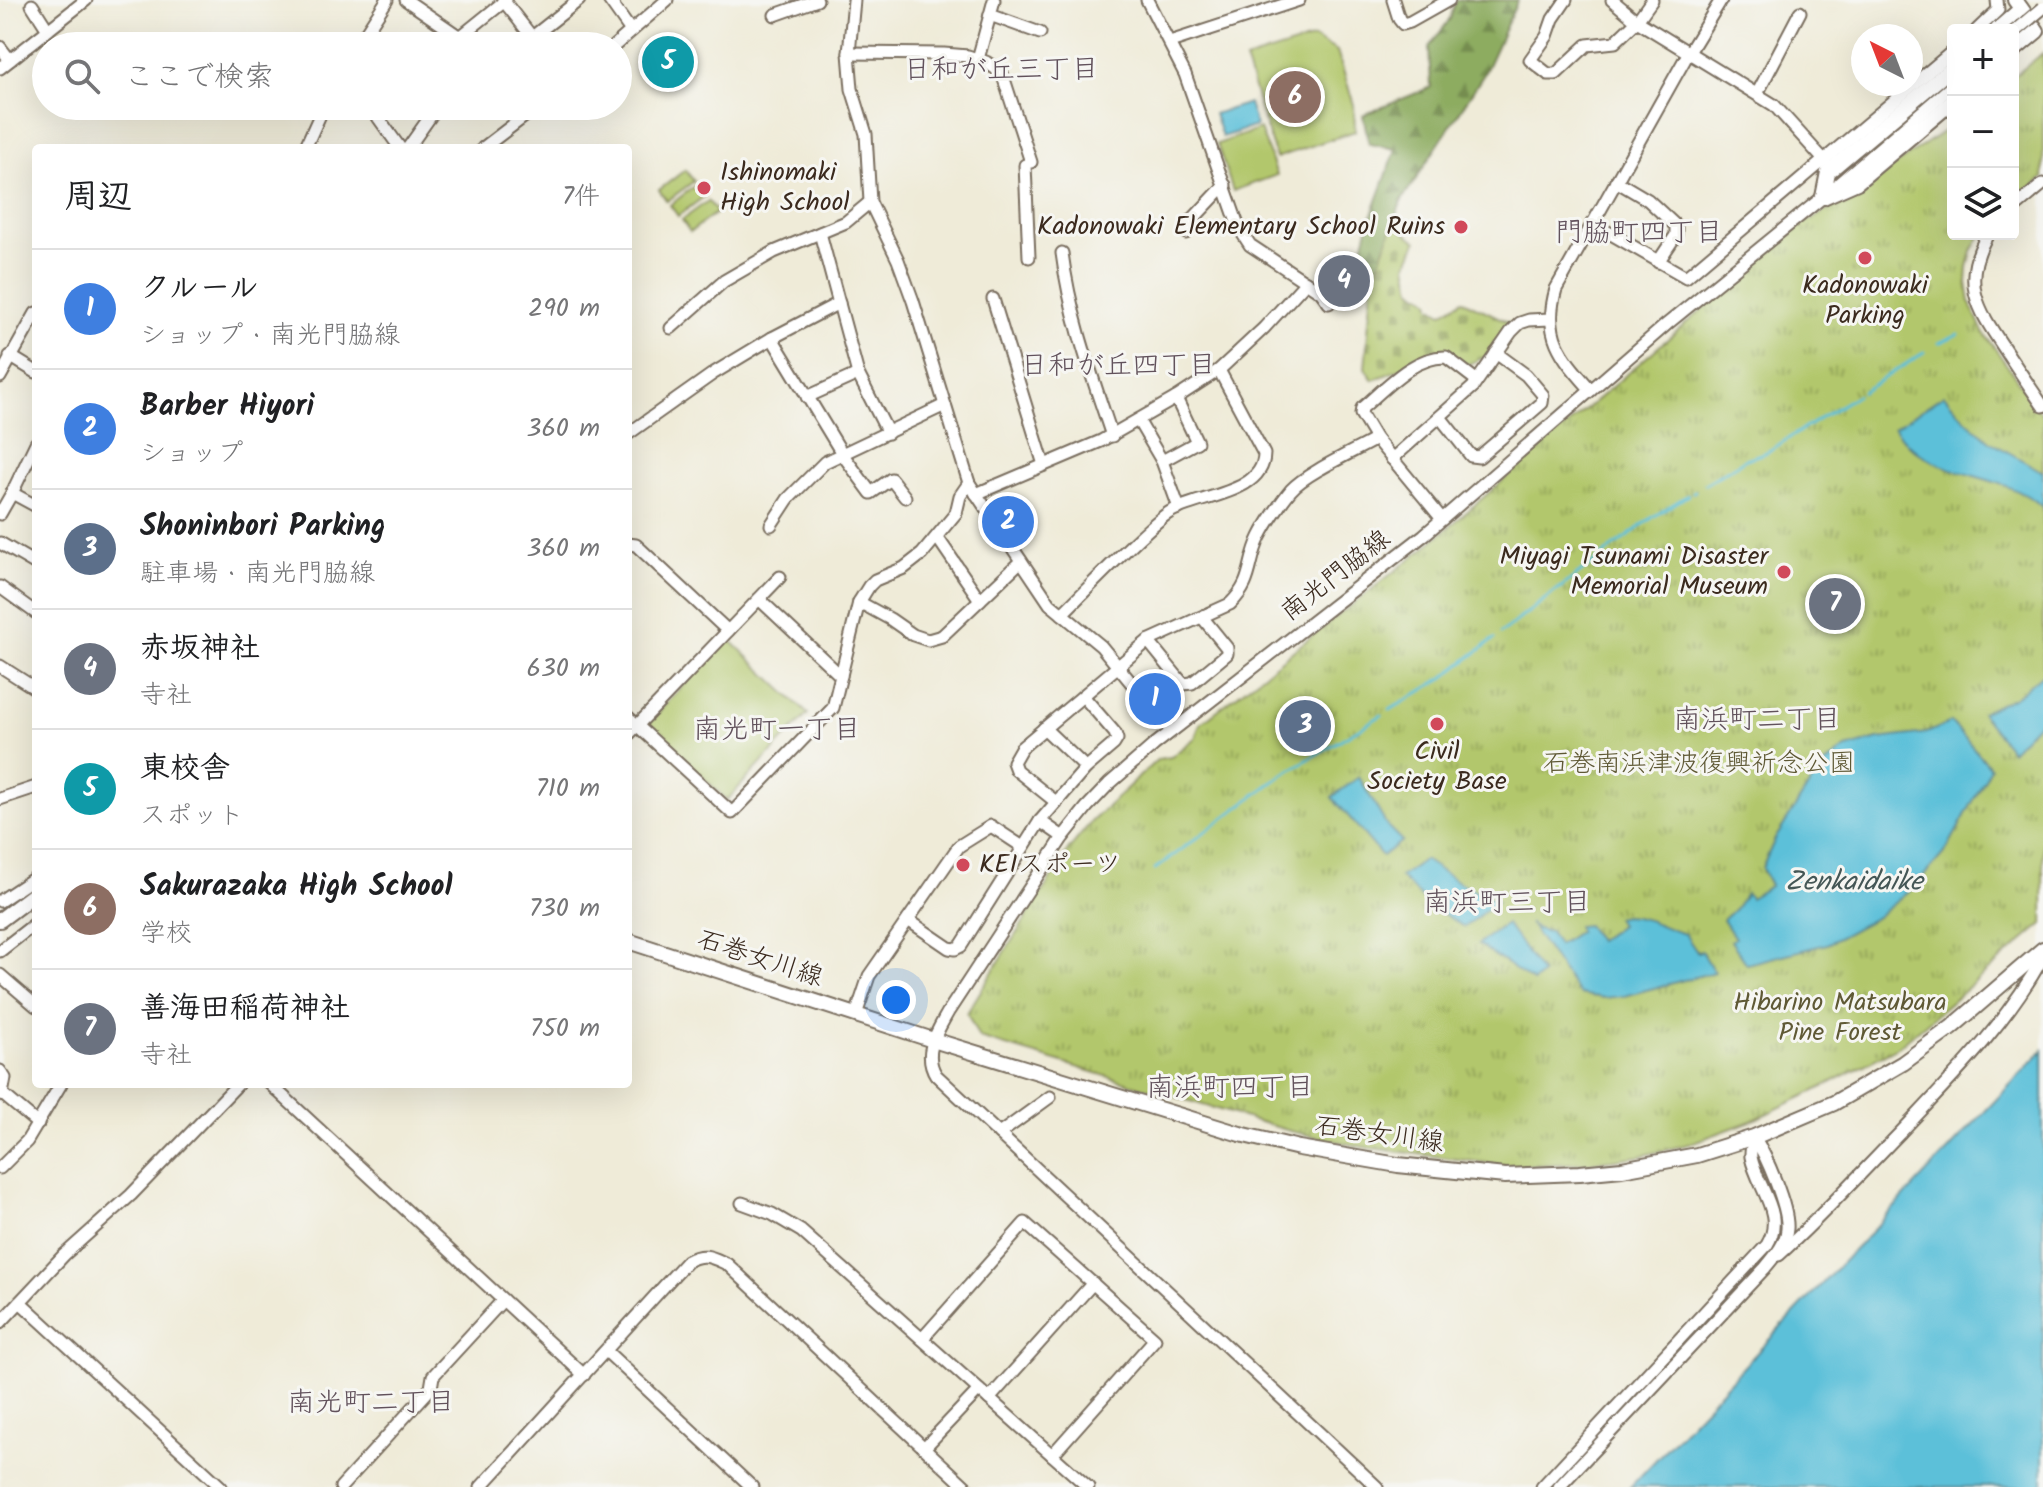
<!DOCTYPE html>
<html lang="ja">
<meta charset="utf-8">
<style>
:root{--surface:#fff;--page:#f2f2f2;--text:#202124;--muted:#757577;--line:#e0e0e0;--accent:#111827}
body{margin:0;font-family:Kalam,"Klee One",sans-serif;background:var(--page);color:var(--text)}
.controls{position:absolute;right:24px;top:24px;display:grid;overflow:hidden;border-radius:8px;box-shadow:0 8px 32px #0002}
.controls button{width:72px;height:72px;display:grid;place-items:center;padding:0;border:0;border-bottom:2px solid var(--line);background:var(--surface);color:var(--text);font:40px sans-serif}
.compass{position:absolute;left:1851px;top:24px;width:72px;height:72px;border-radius:50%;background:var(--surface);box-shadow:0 8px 32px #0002;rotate:318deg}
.you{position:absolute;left:896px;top:1000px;width:28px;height:28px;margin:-20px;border:6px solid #fff;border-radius:50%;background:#1a73e8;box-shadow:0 0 0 12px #1a73e833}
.badge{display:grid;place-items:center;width:52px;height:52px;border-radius:50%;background:var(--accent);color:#fff;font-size:26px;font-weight:700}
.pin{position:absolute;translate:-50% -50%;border:4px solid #fff;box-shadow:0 2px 8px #0006}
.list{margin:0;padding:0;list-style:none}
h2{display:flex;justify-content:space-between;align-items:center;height:104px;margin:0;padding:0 32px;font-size:34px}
h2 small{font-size:26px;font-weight:400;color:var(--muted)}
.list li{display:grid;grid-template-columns:52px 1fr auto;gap:24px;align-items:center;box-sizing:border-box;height:120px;padding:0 32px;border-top:2px solid var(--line)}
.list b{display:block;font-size:30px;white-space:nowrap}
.list p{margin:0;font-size:26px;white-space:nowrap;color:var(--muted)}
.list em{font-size:26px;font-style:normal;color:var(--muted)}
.icon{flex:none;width:44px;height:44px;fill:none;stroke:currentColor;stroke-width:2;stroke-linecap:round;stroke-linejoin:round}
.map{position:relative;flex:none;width:2043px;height:1487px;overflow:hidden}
.search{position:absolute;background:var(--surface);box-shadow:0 8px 32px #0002;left:32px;top:32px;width:600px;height:88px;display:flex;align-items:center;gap:20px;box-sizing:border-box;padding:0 28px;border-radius:44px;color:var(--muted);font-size:30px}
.panel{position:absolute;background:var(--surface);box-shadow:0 8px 32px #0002;left:32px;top:144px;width:600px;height:944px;border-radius:8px}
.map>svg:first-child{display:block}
.green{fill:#b2c76c;stroke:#767845;stroke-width:2}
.forest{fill:url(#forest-firs);stroke:#646b3f;stroke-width:2}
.cemetery{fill:url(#cemetery-stones);stroke:#767845;stroke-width:2}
.park{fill:url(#park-tufts);stroke:#767845;stroke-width:2}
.water{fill:#5bc0d9;stroke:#4b757c;stroke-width:2}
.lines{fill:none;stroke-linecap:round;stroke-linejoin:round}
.stream{stroke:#5bc0d9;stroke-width:3}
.minor-casing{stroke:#7a6e5f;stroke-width:15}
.major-casing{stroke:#7a6e5f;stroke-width:18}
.minor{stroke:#fff;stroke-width:11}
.major{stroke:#fff;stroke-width:14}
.minor-bridge-casing{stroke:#7a6e5f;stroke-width:15;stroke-linecap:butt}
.minor-bridge{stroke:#fff;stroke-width:11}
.poi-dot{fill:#d1495b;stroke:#f6f6f2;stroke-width:3}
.labels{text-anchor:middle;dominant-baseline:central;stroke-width:6;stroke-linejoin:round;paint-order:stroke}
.poi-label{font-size:26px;fill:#3b2a1e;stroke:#f6f6f2;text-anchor:start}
.street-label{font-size:26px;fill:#3b2a1e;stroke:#f6f6f2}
.park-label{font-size:26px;fill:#5f5935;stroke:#f6f6f2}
.neighbourhood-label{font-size:28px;fill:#62525c;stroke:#f6f6f2}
.water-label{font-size:28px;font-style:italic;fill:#455756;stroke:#f6f6f2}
</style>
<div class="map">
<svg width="2043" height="1487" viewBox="0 0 2043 1487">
<defs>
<pattern id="forest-firs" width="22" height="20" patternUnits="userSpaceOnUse" patternTransform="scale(2)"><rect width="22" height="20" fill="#8dac60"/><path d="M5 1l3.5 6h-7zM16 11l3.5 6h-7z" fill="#748c4f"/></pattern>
<pattern id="cemetery-stones" width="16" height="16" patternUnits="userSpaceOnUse" patternTransform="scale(2)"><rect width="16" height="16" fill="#b2c76c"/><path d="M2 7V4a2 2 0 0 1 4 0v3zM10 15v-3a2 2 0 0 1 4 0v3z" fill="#92a258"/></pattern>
<pattern id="park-tufts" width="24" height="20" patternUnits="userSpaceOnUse" patternTransform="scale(2)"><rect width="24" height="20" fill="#b2c76c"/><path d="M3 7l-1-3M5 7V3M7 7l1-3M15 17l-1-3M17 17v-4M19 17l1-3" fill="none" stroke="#92a258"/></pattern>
</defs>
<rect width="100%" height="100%" fill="#f6f6f2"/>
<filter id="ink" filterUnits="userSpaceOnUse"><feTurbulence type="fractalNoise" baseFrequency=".0125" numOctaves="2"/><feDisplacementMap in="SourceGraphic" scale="16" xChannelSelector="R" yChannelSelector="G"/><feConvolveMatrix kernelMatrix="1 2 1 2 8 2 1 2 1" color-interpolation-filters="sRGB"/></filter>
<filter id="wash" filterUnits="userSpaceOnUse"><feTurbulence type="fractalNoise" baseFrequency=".006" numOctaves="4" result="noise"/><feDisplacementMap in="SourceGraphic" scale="32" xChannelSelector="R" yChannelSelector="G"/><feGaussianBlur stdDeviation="1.8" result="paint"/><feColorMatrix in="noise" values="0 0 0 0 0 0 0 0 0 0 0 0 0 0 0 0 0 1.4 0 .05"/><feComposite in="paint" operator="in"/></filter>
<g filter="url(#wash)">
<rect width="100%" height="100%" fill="#efebd8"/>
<g class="green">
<path d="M1314 38 1337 51 1354 105 1355 131 1276 158 1245 60Z"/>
<path d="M1260 129 1277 175 1233 191 1217 144Z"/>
<path d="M685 170 694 181 667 201 659 190Z"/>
<path d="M696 185 705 196 678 216 670 205Z"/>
<path d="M708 201 717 212 690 232 682 220Z"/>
<path d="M728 638 808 714 727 800 647 724Z"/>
</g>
<path class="forest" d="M1456 0H1518L1484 74 1401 202 1372 285 1360 259 1370 220 1396 149 1369 144 1363 115 1431 87 1429 47 1450 19Z"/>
<path class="cemetery" d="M1393 224 1417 241 1407 265 1412 289 1430 300 1431 306 1442 313 1463 300 1510 323 1486 357 1466 365 1445 351 1373 380 1365 368 1372 285Z"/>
<g class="park">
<path d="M2043 53V178L2013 203V77Z"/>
<path d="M1953 125V234H1982L1972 251 1968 267 1967 283 1970 302 1982 330 2043 416V924L1898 1047 1821 1088 1751 1121 1689 1144 1641 1156 1585 1163 1510 1166 1363 1147 1290 1131 979 1038 967 1013 1069 849 1092 821 1158 759 1171 757 1195 738 1200 724 1428 545 1798 227 1840 203Z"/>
</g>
<g class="water">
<path d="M1249 103 1256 126 1222 137 1214 114Z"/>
<path d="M1944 395 1965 419 1991 442 2043 472V507C2009 478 1964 479 1927 458 1913 451 1904 440 1894 428Z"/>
<path d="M2043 674V718L2011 751 1981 713 2015 697Z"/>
<path d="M1951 722 1991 768 1946 851 1913 888 1877 917 1827 944 1747 964 1731 941 1735 938 1723 920 1735 909 1746 893 1750 898 1770 886 1762 868 1775 839 1821 767 1846 748 1878 739 1927 733Z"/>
<path d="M1359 777 1387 826 1402 841 1382 856 1332 797Z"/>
<path d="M1424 860 1458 882 1497 902 1464 927 1427 903 1400 877Z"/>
<path d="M1624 916C1650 917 1662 928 1685 934L1697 952 1702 951 1714 972 1624 996 1603 998 1579 994 1529 923 1537 929 1550 932 1558 945 1579 931 1577 926 1587 925 1598 941 1620 925 1616 918Z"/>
<path d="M1506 924 1542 974 1533 982 1478 944Z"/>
<path d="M2043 1050V1487H1630Z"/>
</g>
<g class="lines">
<g class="stream">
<path d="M1939 343 1958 334"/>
<path d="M1862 392 1925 352"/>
<path d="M1705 484 1746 459 1767 452 1857 395"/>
<path d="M1693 492 1695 491"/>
<path d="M1501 633 1653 517 1688 495"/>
<path d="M1390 710 1443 678 1494 639"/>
<path d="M1155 869 1282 775 1382 715"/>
</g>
</g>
</g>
<g filter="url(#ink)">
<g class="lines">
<g class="minor-casing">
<g id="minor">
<path d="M406 0 473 46"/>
<path d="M503 0 539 46"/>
<path d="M609 0 631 31"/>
<path d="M854 0 849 53 852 89 866 134 870 202 898 260 913 301 969 483 1050 604 1101 646 1171 731"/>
<path d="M1147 0 1185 74 1239 228 1250 245 1321 292 1329 303"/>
<path d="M1393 0 1399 19 1403 24 1410 22 1449 0"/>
<path d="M1566 0 1553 19 1547 36 1530 60 1548 74H1556L1587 45 1615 42 1637 21 1652 0"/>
<path d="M32 5 48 30"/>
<path d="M775 15 817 0"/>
<path d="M990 15 1040 33"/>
<path d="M1977 30 1998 10 1997 0"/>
<path d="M460 37 506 0"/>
<path d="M1170 42 1299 0"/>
<path d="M357 46 387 0"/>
<path d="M521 46 579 0"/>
<path d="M614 46 667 0"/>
<path d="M0 47 10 60"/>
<path d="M849 53 944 54 968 56 986 62 1002 73 1031 162"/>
<path d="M978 59 994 0"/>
<path d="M0 68 86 0"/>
<path d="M1757 94 1800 12"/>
<path d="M370 106 400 148"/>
<path d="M305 148 324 106"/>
<path d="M408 148 432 114 442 106"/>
<path d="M483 148 538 106"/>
<path d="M1824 160 1953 51"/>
<path d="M1025 165 1029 257"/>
<path d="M1616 181 1648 200 1676 226V235L1658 262"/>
<path d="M2013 209 2043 184"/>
<path d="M1592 223 1686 277 1824 160 1774 105 1637 21 1612 0"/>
<path d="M820 233 858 374 888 433"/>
<path d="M1186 233 1193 219 1225 185"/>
<path d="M1988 234C1960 281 1977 308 2004 348 2017 368 2030 387 2043 406"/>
<path d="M1062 253C1070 316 1092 376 1112 436"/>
<path d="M993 299 1044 465"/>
<path d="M671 328 724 281 774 252 846 222 870 202"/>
<path d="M772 338 843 455 871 493 891 479 905 497"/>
<path d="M10 356 36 372"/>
<path d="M0 377 36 313"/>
<path d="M1591 390C1562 357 1542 336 1556 289L1685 59 1721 0"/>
<path d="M807 397 858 374"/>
<path d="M1440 417 1471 456 1479 457 1542 403 1543 395 1526 375 1496 353"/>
<path d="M1138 420 1162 461 1179 508"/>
<path d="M628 434 714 373 772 338 839 303"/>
<path d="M1392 459 1473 387 1511 332 1520 323 1529 320 1550 319"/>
<path d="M1162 461 1197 442 1176 398"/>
<path d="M12 493 36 506"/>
<path d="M976 494 1101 441 1176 398 1219 370 1264 328 1306 282"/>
<path d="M0 514 12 493 36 443"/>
<path d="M1442 519 1376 439 1361 414 1362 408C1385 389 1413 356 1446 357L1476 380"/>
<path d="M771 525 788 499 825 462 945 405"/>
<path d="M937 537 980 600"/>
<path d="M0 543 36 564"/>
<path d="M628 544 636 545 728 631"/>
<path d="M0 587 36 613"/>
<path d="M759 599 841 676"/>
<path d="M859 602 890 619 913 635 928 640 942 636 1021 561"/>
<path d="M1062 614C1088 588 1114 561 1141 536 1150 528 1160 518 1170 512 1197 496 1264 494 1264 454L1219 370"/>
<path d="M1148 641 1183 684 1192 683 1227 654V648L1202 617"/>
<path d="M0 666 36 689"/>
<path d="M628 717 732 813 833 708 859 602 869 586 875 580 904 568 922 554 956 513 960 496 969 483"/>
<path d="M1044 728 1086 768"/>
<path d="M628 735 780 577"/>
<path d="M0 799 36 787"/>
<path d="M1056 802 1016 770 1013 762 1021 748 1148 641 1230 604C1254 581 1247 563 1260 537 1267 523 1281 502 1291 490 1306 473 1355 451 1376 439"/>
<path d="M1040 821 1063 837"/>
<path d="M0 901 36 877"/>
<path d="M908 920 949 948 955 949 961 946 1040 821 1086 768 1114 744 1117 739 1115 733 1083 696"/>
<path d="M0 951 36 923"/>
<path d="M0 975 36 1006"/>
<path d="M856 1015 869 976 959 846 991 826 1023 847"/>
<path d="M0 1071 5 1078 2 1094"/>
<path d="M270 1084 584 1375"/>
<path d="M0 1092 38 1124"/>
<path d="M999 1134 1050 1097"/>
<path d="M0 1168 27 1141 61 1084"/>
<path d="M742 1203 772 1214 801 1231 1088 1487"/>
<path d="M1779 1255C1821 1217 1860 1174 1900 1133 1952 1078 2006 1024 2043 957"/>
<path d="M20 1302 221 1487"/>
<path d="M0 1323 64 1255 131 1195 238 1084"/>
<path d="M922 1339 1025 1223 1155 1339 1052 1455"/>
<path d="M606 1351 752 1487"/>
<path d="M989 1399 1093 1283"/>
<path d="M924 1448 979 1390"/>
<path d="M341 1487 431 1388 433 1376 503 1300"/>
<path d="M481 1487 687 1261C704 1252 711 1257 727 1264L966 1487"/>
<path d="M1377 1487 936 1075C922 1053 937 1032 948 1012L1063 837 1087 807 1109 784 1154 745 1424 535 1667 324 1823 197 1953 85"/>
<path d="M1542 1487 1767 1245C1786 1214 1757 1188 1751 1157 1750 1151 1753 1144 1754 1137"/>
<path d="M1559 1487 1765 1268C1774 1257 1786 1244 1787 1229 1789 1208 1766 1155 1754 1137"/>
</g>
</g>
<g class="major-casing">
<g id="major">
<path d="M1997 30 2021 9"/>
<path d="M2013 51 2037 31 2015 0"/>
<path d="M1823 197 1828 172 1953 67"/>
<path d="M1823 197 1857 182 1953 101"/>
<path d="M0 920 36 893"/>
<path d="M628 941 933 1040 1240 1134 1299 1148 1398 1165 1505 1176 1580 1173 1622 1169 1697 1155 1754 1137 1834 1103 1903 1063 1951 1028 2043 949"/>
</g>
</g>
<use href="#minor" class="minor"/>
<use href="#major" class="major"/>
<g class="minor-bridge-casing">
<path id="minor-bridge" d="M2013 33 2043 8"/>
</g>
<use href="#minor-bridge" class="minor-bridge"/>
</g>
</g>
<g class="poi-dot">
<circle cx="704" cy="188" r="8"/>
<circle cx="1461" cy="227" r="8"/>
<circle cx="1865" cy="258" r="8"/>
<circle cx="1784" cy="572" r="8"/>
<circle cx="1437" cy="724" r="8"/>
<circle cx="963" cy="865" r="8"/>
</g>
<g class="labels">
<g class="poi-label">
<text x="720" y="173">Ishinomaki<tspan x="720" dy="30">High School</tspan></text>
<text x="1445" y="227" text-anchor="end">Kadonowaki Elementary School Ruins</text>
<text x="1865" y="286" text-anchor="middle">Kadonowaki<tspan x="1865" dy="30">Parking</tspan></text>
<text x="1768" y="557" text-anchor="end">Miyagi Tsunami Disaster<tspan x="1768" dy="30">Memorial Museum</tspan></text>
<text x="1437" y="752" text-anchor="middle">Civil<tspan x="1437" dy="30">Society Base</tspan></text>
<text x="979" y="865">KEIスポーツ</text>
</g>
<g class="street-label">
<text transform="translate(1336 576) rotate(-38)">南光門脇線</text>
<text transform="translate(760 959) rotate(18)">石巻女川線</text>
<text transform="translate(1379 1135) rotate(8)">石巻女川線</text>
</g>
<g class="park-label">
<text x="1699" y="764">石巻南浜津波復興祈念公園</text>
<text x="1840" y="1003">Hibarino Matsubara<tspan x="1840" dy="30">Pine Forest</tspan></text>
</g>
<g class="neighbourhood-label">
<text x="1001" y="70">日和が丘三丁目</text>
<text x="1639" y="233">門脇町四丁目</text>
<text x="1118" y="366">日和が丘四丁目</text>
<text x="1757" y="720">南浜町二丁目</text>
<text x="777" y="730">南光町一丁目</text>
<text x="1507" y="903">南浜町三丁目</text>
<text x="1230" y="1088">南浜町四丁目</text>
<text x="371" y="1403">南光町二丁目</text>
</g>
<g class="water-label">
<text x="1854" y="882">Zenkaidaike</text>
</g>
</g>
</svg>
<div class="controls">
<button>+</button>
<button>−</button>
<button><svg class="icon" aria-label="layers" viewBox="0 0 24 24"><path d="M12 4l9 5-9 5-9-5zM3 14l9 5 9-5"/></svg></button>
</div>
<svg class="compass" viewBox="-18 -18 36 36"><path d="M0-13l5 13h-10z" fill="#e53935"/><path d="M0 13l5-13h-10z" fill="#757577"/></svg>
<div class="you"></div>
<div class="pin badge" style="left:1155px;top:699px;background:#3f7fe0">1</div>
<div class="pin badge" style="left:1008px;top:522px;background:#3f7fe0">2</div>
<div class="pin badge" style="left:1305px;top:726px;background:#5c6f8a">3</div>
<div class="pin badge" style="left:1344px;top:281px;background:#6b7280">4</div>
<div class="pin badge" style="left:668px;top:62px;background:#0f9aa8">5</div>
<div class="pin badge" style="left:1295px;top:97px;background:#8d6e63">6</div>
<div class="pin badge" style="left:1835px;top:604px;background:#6b7280">7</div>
<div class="search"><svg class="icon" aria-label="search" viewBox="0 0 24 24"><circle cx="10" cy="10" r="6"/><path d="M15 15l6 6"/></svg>ここで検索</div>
<section class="panel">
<h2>周辺<small>7件</small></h2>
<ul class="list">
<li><span class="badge" style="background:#3f7fe0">1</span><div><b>クルール</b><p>ショップ · 南光門脇線</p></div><em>290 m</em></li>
<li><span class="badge" style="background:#3f7fe0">2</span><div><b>Barber Hiyori</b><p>ショップ</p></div><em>360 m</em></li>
<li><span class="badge" style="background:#5c6f8a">3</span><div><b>Shoninbori Parking</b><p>駐車場 · 南光門脇線</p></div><em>360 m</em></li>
<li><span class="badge" style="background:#6b7280">4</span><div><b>赤坂神社</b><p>寺社</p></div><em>630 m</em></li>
<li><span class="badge" style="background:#0f9aa8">5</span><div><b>東校舎</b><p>スポット</p></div><em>710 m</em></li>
<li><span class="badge" style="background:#8d6e63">6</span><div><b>Sakurazaka High School</b><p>学校</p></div><em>730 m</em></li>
<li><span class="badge" style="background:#6b7280">7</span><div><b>善海田稲荷神社</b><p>寺社</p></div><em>750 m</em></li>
</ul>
</section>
</div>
